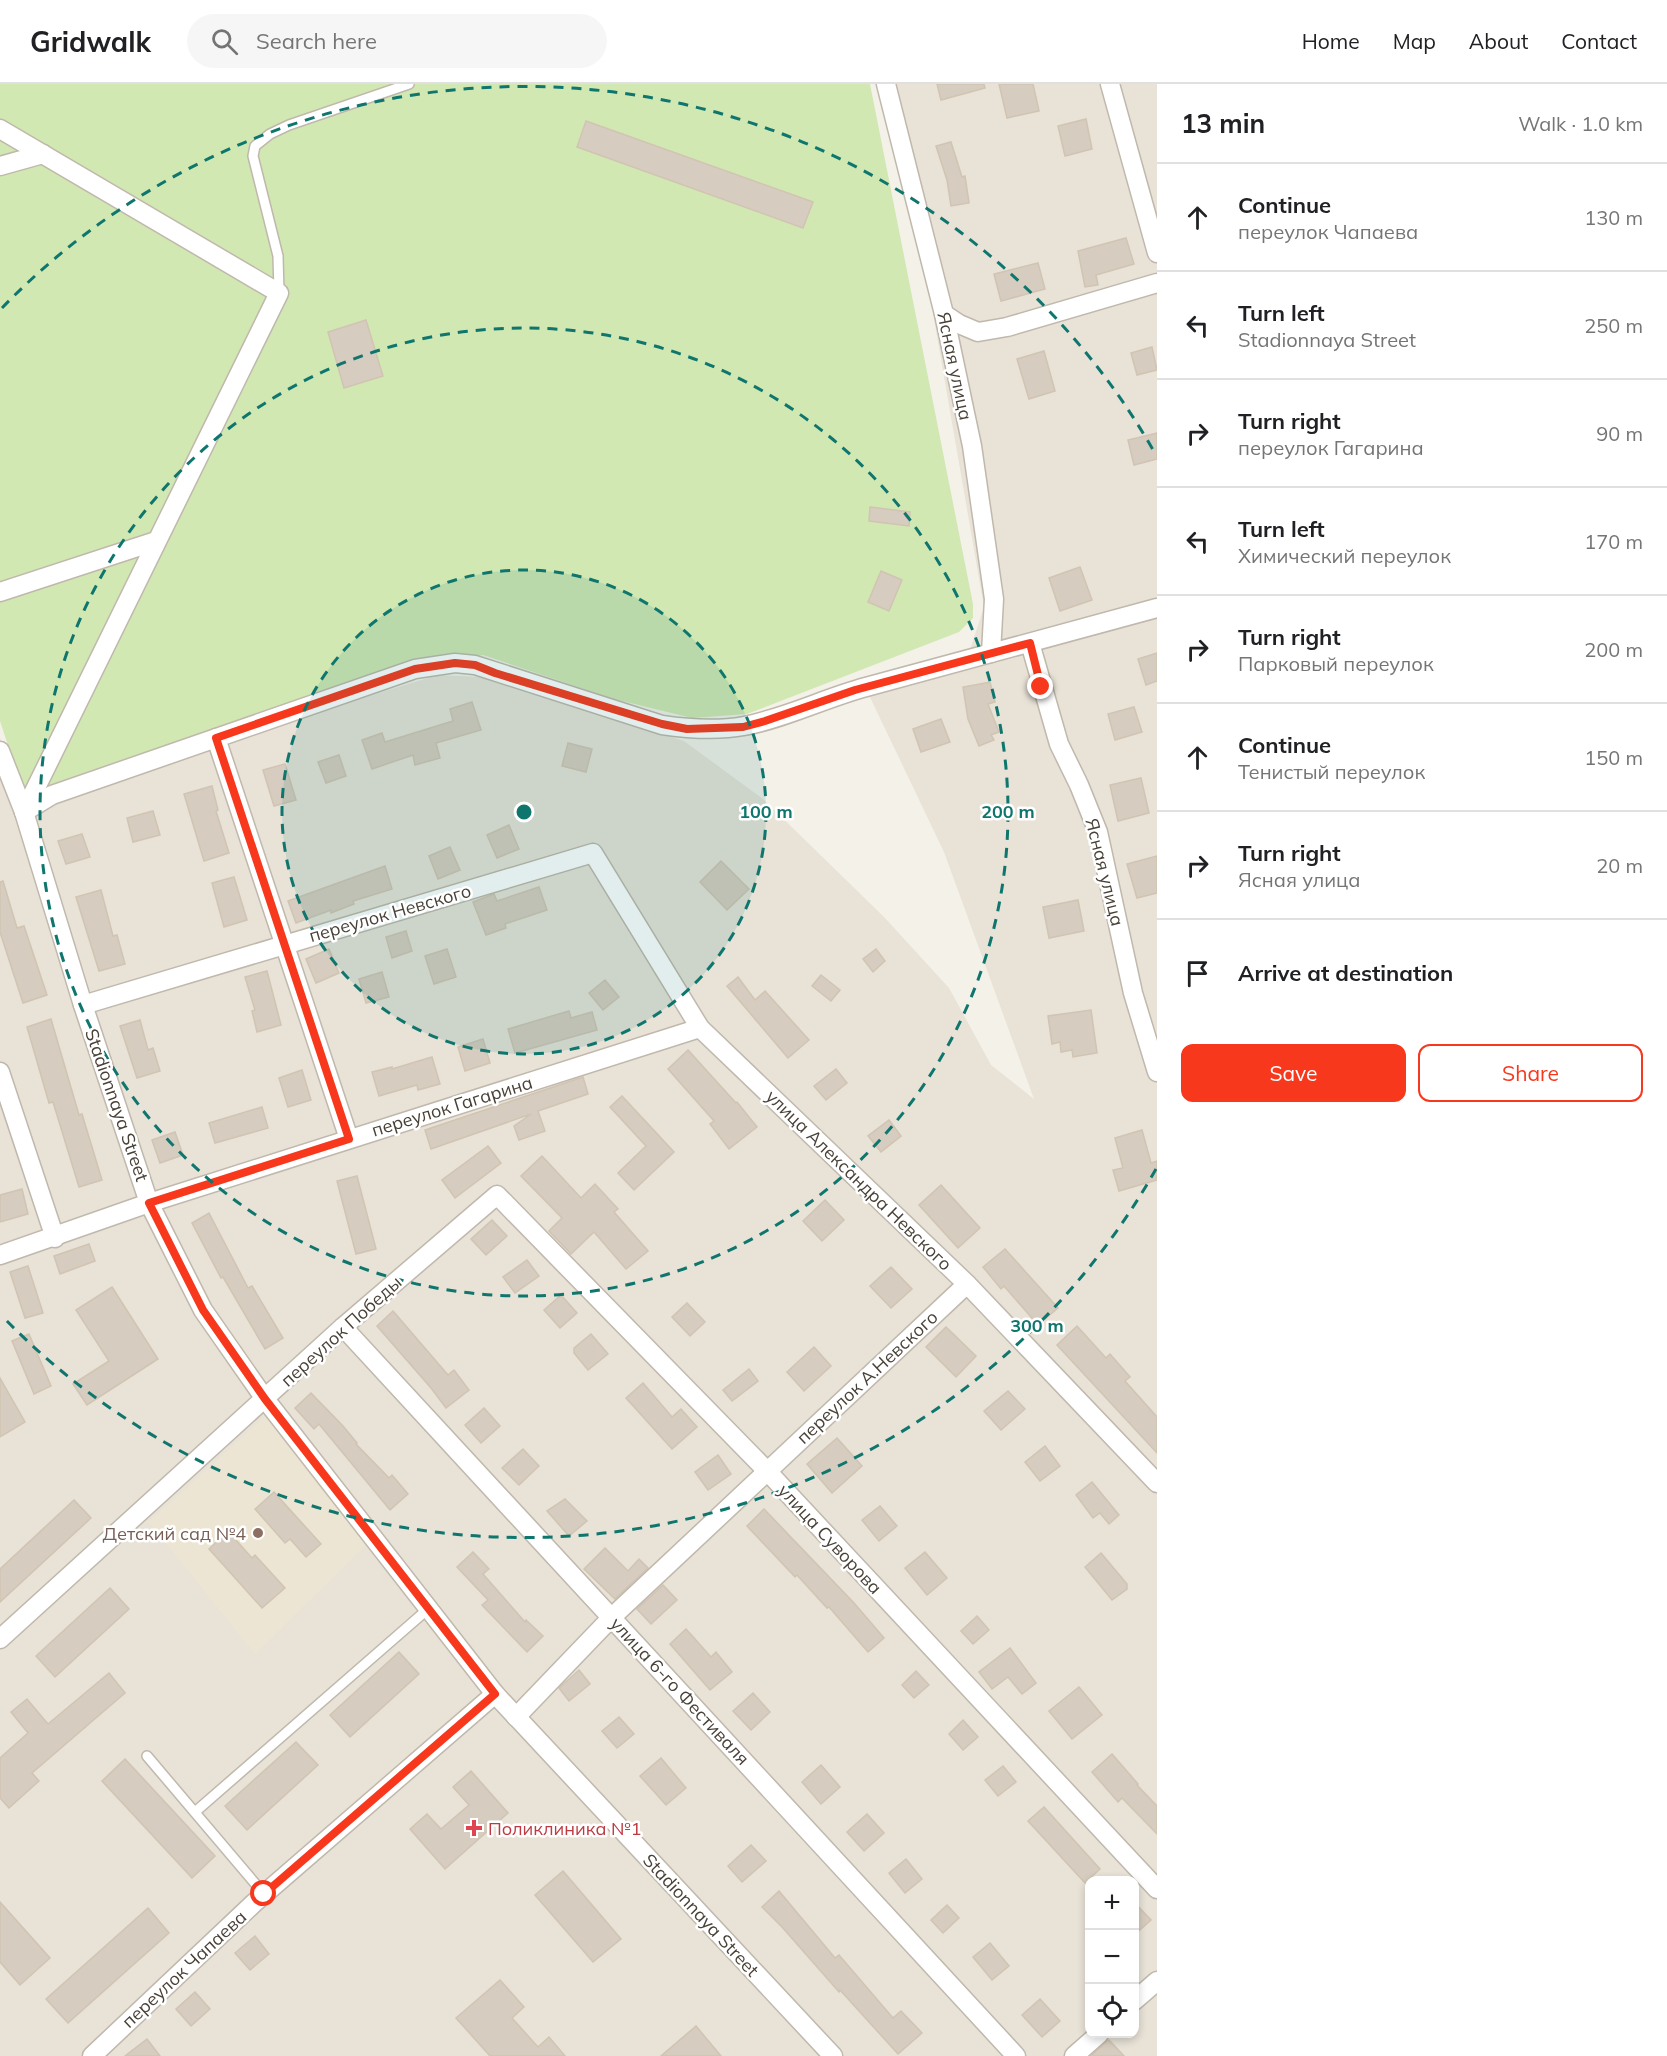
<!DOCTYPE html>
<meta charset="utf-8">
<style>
:root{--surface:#fff;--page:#f6f6f6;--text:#202124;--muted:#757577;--line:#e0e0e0;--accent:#f7381d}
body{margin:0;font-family:Mulish,sans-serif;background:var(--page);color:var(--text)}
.controls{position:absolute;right:18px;bottom:18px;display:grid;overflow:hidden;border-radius:12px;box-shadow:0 3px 9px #0003}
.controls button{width:54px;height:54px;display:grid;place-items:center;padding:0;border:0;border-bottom:2px solid var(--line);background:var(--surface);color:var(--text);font:30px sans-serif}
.stop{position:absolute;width:18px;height:18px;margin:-14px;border:4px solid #f7381d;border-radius:50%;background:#fff}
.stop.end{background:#f7381d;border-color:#fff;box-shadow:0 2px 6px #0008}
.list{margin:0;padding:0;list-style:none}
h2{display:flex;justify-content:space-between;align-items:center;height:78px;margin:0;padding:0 24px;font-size:26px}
h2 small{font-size:20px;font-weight:400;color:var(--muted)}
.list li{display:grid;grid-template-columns:39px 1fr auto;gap:18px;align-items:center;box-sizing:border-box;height:108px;padding:0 24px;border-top:2px solid var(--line)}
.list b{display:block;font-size:22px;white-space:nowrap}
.list p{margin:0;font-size:20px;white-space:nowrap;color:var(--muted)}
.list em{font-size:20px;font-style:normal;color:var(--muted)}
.actions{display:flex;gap:12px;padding:18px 24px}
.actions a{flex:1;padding:14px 0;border:2px solid var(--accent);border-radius:12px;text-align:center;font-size:21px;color:var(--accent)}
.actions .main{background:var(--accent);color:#fff}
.icon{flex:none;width:33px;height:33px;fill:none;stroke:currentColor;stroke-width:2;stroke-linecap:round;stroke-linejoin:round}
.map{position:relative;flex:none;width:1157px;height:1972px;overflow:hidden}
header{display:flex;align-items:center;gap:36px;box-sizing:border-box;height:84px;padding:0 30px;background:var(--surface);border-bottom:2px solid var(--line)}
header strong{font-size:28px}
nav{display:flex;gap:33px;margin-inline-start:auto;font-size:21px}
.search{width:420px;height:54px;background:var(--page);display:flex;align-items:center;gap:15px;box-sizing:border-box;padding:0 21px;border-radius:33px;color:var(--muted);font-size:22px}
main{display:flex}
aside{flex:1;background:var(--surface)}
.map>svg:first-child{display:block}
.residential{fill:#e8e2d7;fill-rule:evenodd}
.education{fill:#ede5d3}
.green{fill:#d1e8b3}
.building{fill:#d6ccbf;stroke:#d1c4b2;stroke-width:1.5}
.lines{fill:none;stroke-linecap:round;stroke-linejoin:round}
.service-casing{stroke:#c0b8ac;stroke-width:12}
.minor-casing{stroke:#c0b8ac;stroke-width:21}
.service{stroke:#fff;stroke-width:9}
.minor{stroke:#fff;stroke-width:18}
.route{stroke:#f7381d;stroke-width:8}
.ring{fill:none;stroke:#0f766e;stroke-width:3;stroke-dasharray:10 8}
.education-dot{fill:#8d6e63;stroke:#fff;stroke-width:2}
.health-dot{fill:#e0444e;stroke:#fff;stroke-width:2}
.labels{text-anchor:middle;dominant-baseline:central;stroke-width:5;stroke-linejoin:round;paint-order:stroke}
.street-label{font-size:18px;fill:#484137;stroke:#fff}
.education-label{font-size:18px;fill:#785e54;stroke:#fff;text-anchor:end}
.health-label{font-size:18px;fill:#be3a42;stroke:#fff;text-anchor:start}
.centre{fill:#0f766e;stroke:#fff;stroke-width:3}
.ring-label{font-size:18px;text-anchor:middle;font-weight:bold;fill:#0f766e;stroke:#fff;stroke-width:5;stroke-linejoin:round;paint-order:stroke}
</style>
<header>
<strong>Gridwalk</strong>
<div class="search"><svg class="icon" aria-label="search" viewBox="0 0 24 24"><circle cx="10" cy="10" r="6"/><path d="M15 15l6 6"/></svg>Search here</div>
<nav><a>Home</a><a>Map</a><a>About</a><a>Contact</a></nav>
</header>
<main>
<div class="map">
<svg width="1157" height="1972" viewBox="0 0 1157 1972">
<rect width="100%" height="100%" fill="#f4f1e9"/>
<path class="residential" d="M878 0H1157V1972H0V654L23 716 438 591 481 593 684 657 763 715 884 833 949 904 991 981 1034 1015 944 768 869 611 970 566 984 523 933 229ZM1090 1796H1134V1950H1090Z"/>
<path class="education" d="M268 1330 366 1461 255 1570 149 1438Z"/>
<path class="green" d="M0 0H870L973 520V534L959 548 747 630 692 634 614 615 483 571 417 583 24 710 0 637Z"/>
<g class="building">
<path d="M937 0H984L985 4 941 16Z"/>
<path d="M999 0H1033L1039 27 1007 34Z"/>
<path d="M1086 35 1092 65 1065 72 1058 42Z"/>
<path d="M586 37 813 118 803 144 577 63Z"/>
<path d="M951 58 962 93 965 92 969 119 951 122 947 96 936 62Z"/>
<path d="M1126 154 1134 180 1096 191 1098 201 1085 203 1078 167Z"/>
<path d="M1038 179 1045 205 1001 217 994 190Z"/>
<path d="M366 236 383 292 344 304 328 248Z"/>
<path d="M1152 263 1157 286 1137 291 1131 269Z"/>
<path d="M1044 267 1055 307 1029 315 1017 275Z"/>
<path d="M1157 349V375L1134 381 1128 356Z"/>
<path d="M870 423 910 428 909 442 869 437Z"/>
<path d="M1080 483 1092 516 1060 527 1049 494Z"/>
<path d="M881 487 902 496 889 527 868 518Z"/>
<path d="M1157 569V597L1146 601 1138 575Z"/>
<path d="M990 598 995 618 988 620 999 648 991 651 994 656 979 662 968 635 963 603Z"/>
<path d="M472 618 481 646 436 659 440 674 415 681 413 671 372 685 362 656 382 649 385 658 453 637 450 625Z"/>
<path d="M1134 623 1142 648 1115 656 1108 630Z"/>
<path d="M941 635 950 658 921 668 913 645Z"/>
<path d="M568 659 592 665 586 688 562 682Z"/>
<path d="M339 671 346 692 326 699 318 678Z"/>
<path d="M285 680 296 716 274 722 263 686Z"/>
<path d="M1141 694 1149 729 1118 737 1110 701Z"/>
<path d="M212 702 218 726 216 727 229 769 204 777 184 710Z"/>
<path d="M153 727 160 751 133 758 127 734Z"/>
<path d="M509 741 519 765 497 774 487 751Z"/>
<path d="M82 750 90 773 66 780 58 757Z"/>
<path d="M450 763 460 786 438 795 429 772Z"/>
<path d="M1157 772V809L1137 814 1127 780Z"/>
<path d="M721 777 749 805 727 826 700 798Z"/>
<path d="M385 782 392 805 353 817 354 820 331 829V826L296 839 288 817Z"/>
<path d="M234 793 247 836 224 843 212 799Z"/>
<path d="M3 797 17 844 24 842 47 911 23 919 0 848V798Z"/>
<path d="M539 803 547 826 505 840 506 844 486 851 473 818 494 810 497 817Z"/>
<path d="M101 806 113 852 117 851 125 880 99 887 76 813Z"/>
<path d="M1078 816 1084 847 1049 854 1043 823Z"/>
<path d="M406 847 412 867 392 874 386 853Z"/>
<path d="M329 865 339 889 316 899 306 875Z"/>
<path d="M447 865 456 893 434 900 425 872Z"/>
<path d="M876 865 885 877 873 888 863 875Z"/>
<path d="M267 887 281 941 257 948 252 927 255 926 245 893Z"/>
<path d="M382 888 389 913 366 919 359 895Z"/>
<path d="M821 891 840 906 831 917 812 902Z"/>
<path d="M738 893 755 916 765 907 809 956 788 974 727 902Z"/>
<path d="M605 896 619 913 603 926 589 909Z"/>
<path d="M1091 926 1097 969 1073 973 1072 966 1061 968 1060 958 1052 960 1048 932Z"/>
<path d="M569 927 571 934 592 928 597 946 515 969 508 945Z"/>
<path d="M51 935 79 1031 82 1030 102 1096 79 1103 53 1018 49 1019 27 943Z"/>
<path d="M140 936 148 966 153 964 160 987 137 994 120 942Z"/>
<path d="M483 955 490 979 465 987 458 963Z"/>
<path d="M688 966 736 1019 737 1018 757 1043 729 1065 710 1040 714 1037 668 985Z"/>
<path d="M432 973 440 1000 418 1006 417 1001 379 1012 372 988 392 983V985Z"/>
<path d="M836 985 847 999 826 1016 814 1002Z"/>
<path d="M302 986 311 1016 288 1023 279 994Z"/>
<path d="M583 993 588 1010 538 1027 545 1047 519 1056 514 1042 531 1030 431 1065 425 1046Z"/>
<path d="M622 1012 674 1068 634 1106 618 1089 646 1062 610 1023Z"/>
<path d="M262 1023 268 1044 215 1059 209 1039Z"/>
<path d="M889 1036 901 1052 881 1068 868 1052Z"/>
<path d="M1142 1046 1151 1079 1157 1077V1096L1119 1107 1113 1086 1123 1084 1115 1054Z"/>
<path d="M175 1048 183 1071 160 1079 152 1056Z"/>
<path d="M488 1062 501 1079 455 1114 442 1096Z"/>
<path d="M542 1072 581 1114 595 1100 618 1125 614 1128 648 1167 626 1185 594 1148 571 1170 549 1147 562 1134 521 1092Z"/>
<path d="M357 1092 376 1165 356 1170 337 1097Z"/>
<path d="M941 1101 980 1144 958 1164 919 1121Z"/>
<path d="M22 1105 28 1130 0 1138V1111Z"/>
<path d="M825 1116 844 1136 822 1157 803 1137Z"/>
<path d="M209 1129 248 1204 252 1202 283 1254 265 1265 223 1193 221 1194 192 1139Z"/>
<path d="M492 1136 507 1152 486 1171 471 1155Z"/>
<path d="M89 1160 95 1177 60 1190 54 1172Z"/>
<path d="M1005 1165 1058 1224 1038 1241 1004 1202 1001 1205 983 1183Z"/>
<path d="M527 1176 539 1192 515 1209 503 1193Z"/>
<path d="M28 1182 43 1229 25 1234 10 1188Z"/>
<path d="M891 1183 912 1205 891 1224 870 1202Z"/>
<path d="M112 1203 158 1275 87 1321 73 1300 109 1277 76 1226Z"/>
<path d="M561 1211 577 1229 560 1244 544 1226Z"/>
<path d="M687 1219 705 1238 690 1252 672 1233Z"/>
<path d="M393 1227 448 1291 454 1286 469 1306 446 1324 431 1304 377 1242Z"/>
<path d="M1077 1242 1106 1274 1110 1270 1130 1293 1125 1297 1157 1333V1369L1057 1261Z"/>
<path d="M946 1243 976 1272 956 1293 926 1263Z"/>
<path d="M29 1250 51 1302 34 1310 12 1257Z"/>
<path d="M591 1250 608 1270 588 1286 574 1269V1264Z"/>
<path d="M814 1263 831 1282 804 1307 787 1288Z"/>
<path d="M749 1285 758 1297 732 1317 723 1306Z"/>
<path d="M0 1294 25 1338 0 1353Z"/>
<path d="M643 1299 672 1333 681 1325 697 1343 672 1365 626 1314Z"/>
<path d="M1008 1307 1025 1325 1001 1346 984 1327Z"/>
<path d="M311 1309 343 1342 357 1359 356 1360 389 1394 392 1391 408 1410 390 1426 319 1340 314 1345 295 1324Z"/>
<path d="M484 1324 500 1342 481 1359 465 1341Z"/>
<path d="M837 1354 862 1382 832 1409 807 1380Z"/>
<path d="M1045 1362 1060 1382 1040 1397 1025 1378Z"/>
<path d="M523 1365 539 1382 519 1401 502 1384Z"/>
<path d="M718 1371 731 1390 708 1406 695 1388Z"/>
<path d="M1092 1398 1119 1431 1109 1440 1100 1429 1093 1434 1076 1411Z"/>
<path d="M274 1408 321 1460 306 1473 290 1455 285 1459 255 1425Z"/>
<path d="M565 1415 587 1437 569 1452 547 1427Z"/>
<path d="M74 1416 91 1434 0 1518V1485Z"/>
<path d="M880 1422 897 1442 879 1457 862 1436Z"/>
<path d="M764 1425 854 1519 884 1554 868 1568 829 1523 827 1524 797 1491 795 1493 747 1442Z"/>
<path d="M228 1447 252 1474 255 1471 285 1504 262 1524 209 1465Z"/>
<path d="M605 1464 628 1487 639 1475 648 1484 615 1515 584 1485Z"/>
<path d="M473 1468 489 1485 483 1490 525 1538 526 1536 543 1552 527 1568 482 1521 488 1516 457 1483Z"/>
<path d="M925 1468 947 1494 927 1511 905 1484Z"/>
<path d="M1101 1469 1127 1500V1505L1112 1516 1085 1483Z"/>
<path d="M663 1501 677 1516 651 1540 637 1525Z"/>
<path d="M110 1504 129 1525 55 1593 36 1572Z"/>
<path d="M977 1532 989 1546 973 1560 961 1547Z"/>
<path d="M686 1545 711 1573 716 1568 732 1588 710 1606 670 1560Z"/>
<path d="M1010 1564 1036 1599 1022 1610 1008 1593 992 1605 979 1588Z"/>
<path d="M399 1568 419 1590 350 1653 330 1631Z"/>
<path d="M579 1586 590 1600 569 1617 559 1604Z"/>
<path d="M916 1587 929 1601 914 1614 902 1601Z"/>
<path d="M109 1589 125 1609 32 1689 39 1697 9 1724 0 1714V1674L28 1649 11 1628 27 1615 48 1640Z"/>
<path d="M1079 1603 1102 1631 1072 1655 1049 1627Z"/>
<path d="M753 1609 770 1628 751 1646 733 1627Z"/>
<path d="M619 1633 634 1650 617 1664 602 1647Z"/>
<path d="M963 1636 978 1653 963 1666 949 1650Z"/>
<path d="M296 1658 318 1681 247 1746 225 1722Z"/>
<path d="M1112 1670 1138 1700 1137 1701 1157 1722V1750L1122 1714 1118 1718 1092 1688Z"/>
<path d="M661 1674 686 1704 666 1721 640 1692Z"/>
<path d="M125 1675 215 1772 192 1794 102 1697Z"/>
<path d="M821 1681 840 1703 821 1720 802 1698Z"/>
<path d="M1003 1682 1016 1698 998 1712 985 1696Z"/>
<path d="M471 1687 508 1729 445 1785 410 1745 427 1730 441 1745 469 1721 453 1703Z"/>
<path d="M1044 1723 1100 1785 1085 1799 1028 1737Z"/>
<path d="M867 1730 884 1749 864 1767 847 1748Z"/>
<path d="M751 1761 766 1777 742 1798 728 1782Z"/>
<path d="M906 1775 922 1795 905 1809 889 1789Z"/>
<path d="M563 1787 621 1855 593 1878 535 1811Z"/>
<path d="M779 1807 835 1874 839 1871 893 1934 901 1927 922 1949 898 1970 840 1906 839 1908 782 1843 762 1823Z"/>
<path d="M0 1818 50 1874 20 1901 0 1878Z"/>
<path d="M1134 1818 1151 1836 1134 1851Z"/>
<path d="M947 1821 959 1834 943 1849 931 1836Z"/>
<path d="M148 1824 169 1849 68 1939 46 1915Z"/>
<path d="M255 1852 269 1870 250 1886 235 1869Z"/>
<path d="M990 1859 1009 1882 992 1896 973 1873Z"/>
<path d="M500 1896 524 1923 512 1934 538 1963 549 1953 565 1972H490L456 1934Z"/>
<path d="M195 1908 210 1925 191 1942 176 1925Z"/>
<path d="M1040 1915 1060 1937 1042 1953 1022 1931Z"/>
<path d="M696 1942 721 1972H661Z"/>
<path d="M147 1955 160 1972H125Z"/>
<path d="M1109 1956 1124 1972H1091L1106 1958Z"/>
</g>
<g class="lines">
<g class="service-casing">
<g id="service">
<path d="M279 209 278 172 253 72 255 62 270 50 289 41 409 0"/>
<path d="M147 1672 264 1810"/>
<path d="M195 1728 428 1525"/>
</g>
</g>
<g class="minor-casing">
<g id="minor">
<path d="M886 0 944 230 972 362 994 515 991 569"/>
<path d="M1110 0 1157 169"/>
<path d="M0 45 279 209 24 728"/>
<path d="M0 82 43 70"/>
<path d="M944 230 959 240 978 248 1007 243 1157 199"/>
<path d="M0 508 156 457"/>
<path d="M1030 559 1059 660 1079 701 1098 748 1133 909 1157 988"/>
<path d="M216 654 349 1055"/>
<path d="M0 667 24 728 83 921 149 1119 203 1226 265 1315 495 1610 833 1972"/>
<path d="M24 728 52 711 415 585 455 579 475 581 662 641C689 645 717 647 744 642 786 634 825 614 866 603 963 576 1060 550 1157 524"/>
<path d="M83 921 593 769 700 944 967 1200 1157 1399"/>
<path d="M0 988 55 1154"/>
<path d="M0 1171 149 1119 700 944"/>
<path d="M343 1243 1016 1972"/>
<path d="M0 1555 343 1243 497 1111 767 1387 1157 1805"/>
<path d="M516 1633 612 1533 967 1200"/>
<path d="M1134 1917 1157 1897"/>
<path d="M92 1972 254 1819 495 1610"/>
<path d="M1074 1972 1099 1950"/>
</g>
</g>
<use href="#service" class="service"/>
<use href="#minor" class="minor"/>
</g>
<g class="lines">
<path class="route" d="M264 1810 495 1610 265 1315 203 1226 149 1119 349 1055 216 654 415 585 455 579 475 581 495 589 662 640 687 645 743 643 765 637 855 606 1030 559 1041 603"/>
</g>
<circle cx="524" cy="728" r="242" fill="#0f766e" fill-opacity=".12"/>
<g class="ring">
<circle cx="524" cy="728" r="242"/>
<circle cx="524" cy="728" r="484"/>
<path d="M1156 1085A726 726 0 0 1 2 1232M2 224A726 726 0 0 1 1156 371"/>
</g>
<circle class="education-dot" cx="258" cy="1449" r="6"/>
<path class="health-dot" d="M471 1735h6v6h6v6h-6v6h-6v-6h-6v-6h6z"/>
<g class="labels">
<g class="street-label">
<text transform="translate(955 282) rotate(78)">Ясная улица</text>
<text transform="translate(1105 788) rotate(76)">Ясная улица</text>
<text transform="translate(390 829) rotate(-16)">переулок Невского</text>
<text transform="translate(117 1021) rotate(71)">Stadionnaya Street</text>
<text transform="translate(452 1022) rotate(-17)">переулок Гагарина</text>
<text transform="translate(859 1096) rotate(44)">улица Александра Невского</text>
<text transform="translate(341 1247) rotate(-42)">переулок Победы</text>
<text transform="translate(867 1293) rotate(-43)">переулок А.Невского</text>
<text transform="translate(830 1455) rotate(47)">улица Суворова</text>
<text transform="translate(680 1607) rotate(47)">улица 6-го Фестиваля</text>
<text transform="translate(701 1831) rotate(47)">Stadionnaya Street</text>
<text transform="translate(184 1885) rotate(-43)">переулок Чапаева</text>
</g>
<g class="education-label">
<text x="246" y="1449">Детский сад №4</text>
</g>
<g class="health-label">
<text x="488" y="1744">Поликлиника №1</text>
</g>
</g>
<circle cx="524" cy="728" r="9" class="centre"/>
<g class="ring-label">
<text x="766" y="734">100 m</text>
<text x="1008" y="734">200 m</text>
<text x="1037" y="1248">300 m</text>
</g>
</svg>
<div class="controls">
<button>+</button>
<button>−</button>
<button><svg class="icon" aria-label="locate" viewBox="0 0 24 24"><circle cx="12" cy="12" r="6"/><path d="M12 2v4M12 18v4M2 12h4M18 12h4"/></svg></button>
</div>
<div class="stop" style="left:264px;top:1810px"></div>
<div class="stop end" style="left:1041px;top:603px"></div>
</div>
<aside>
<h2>13 min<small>Walk · 1.0 km</small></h2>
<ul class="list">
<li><svg class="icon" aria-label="ahead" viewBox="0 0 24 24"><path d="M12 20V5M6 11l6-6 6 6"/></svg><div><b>Continue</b><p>переулок Чапаева</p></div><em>130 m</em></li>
<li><svg class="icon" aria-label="left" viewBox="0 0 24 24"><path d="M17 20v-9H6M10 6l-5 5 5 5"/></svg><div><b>Turn left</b><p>Stadionnaya Street</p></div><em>250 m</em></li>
<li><svg class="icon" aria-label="right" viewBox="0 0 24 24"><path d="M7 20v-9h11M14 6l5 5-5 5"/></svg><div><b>Turn right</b><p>переулок Гагарина</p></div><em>90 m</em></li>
<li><svg class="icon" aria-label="left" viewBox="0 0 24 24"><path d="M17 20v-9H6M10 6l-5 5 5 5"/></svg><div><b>Turn left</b><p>Химический переулок</p></div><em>170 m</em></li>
<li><svg class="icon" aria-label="right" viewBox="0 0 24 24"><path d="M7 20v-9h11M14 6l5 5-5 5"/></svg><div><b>Turn right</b><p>Парковый переулок</p></div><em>200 m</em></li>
<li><svg class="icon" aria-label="ahead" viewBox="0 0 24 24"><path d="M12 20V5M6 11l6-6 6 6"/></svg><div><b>Continue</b><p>Тенистый переулок</p></div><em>150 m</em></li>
<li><svg class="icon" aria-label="right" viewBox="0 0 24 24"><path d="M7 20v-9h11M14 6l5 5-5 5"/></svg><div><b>Turn right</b><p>Ясная улица</p></div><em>20 m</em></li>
<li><svg class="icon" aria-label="arrive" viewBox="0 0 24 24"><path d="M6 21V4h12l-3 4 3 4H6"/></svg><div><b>Arrive at destination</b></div></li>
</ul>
<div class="actions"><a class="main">Save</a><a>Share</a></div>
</aside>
</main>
